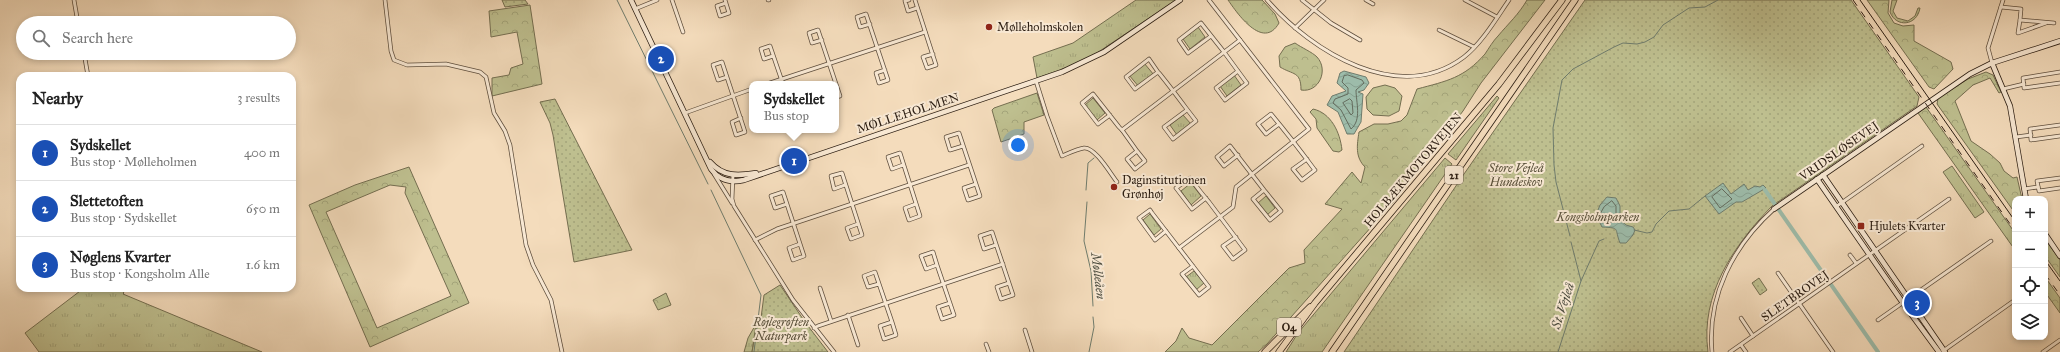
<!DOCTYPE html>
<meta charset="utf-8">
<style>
:root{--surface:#fff;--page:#f6f6f6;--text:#222;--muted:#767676;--line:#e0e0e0;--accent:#b45309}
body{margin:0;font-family:"IM FELL Great Primer",serif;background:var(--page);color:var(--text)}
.controls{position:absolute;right:12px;bottom:12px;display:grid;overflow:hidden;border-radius:8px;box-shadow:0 2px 6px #0003}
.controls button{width:36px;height:36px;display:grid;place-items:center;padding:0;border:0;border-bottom:1px solid var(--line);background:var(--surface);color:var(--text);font:20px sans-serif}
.you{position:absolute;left:1018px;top:145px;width:14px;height:14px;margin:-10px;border:3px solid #fff;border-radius:50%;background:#1a73e8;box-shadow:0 0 0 6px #1a73e833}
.badge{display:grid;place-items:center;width:26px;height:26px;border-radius:50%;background:var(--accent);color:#fff;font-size:13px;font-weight:700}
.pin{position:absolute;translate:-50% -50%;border:2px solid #fff;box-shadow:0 1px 4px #0006}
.popup{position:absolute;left:749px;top:81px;width:90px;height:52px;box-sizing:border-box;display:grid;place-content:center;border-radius:8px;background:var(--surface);filter:drop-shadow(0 1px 3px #0005);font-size:13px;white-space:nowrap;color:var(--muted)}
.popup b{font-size:15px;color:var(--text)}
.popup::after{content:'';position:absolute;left:50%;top:100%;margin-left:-8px;border:8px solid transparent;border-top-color:var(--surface)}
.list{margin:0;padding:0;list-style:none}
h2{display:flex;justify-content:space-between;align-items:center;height:52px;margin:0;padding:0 16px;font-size:17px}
h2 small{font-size:13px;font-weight:400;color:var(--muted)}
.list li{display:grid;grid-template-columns:26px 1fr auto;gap:12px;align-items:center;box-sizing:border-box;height:56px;padding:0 16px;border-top:1px solid var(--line)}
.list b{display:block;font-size:15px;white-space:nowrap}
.list p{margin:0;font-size:13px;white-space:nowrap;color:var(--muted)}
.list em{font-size:13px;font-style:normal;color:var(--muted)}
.icon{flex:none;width:22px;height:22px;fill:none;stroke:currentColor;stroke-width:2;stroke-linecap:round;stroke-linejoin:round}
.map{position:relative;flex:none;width:2060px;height:352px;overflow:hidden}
.search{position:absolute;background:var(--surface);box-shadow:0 2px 6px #0003;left:16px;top:16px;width:280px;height:44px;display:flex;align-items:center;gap:10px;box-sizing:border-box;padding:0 14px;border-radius:22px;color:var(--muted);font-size:15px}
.panel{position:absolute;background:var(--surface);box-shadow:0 2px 6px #0003;left:16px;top:72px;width:280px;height:220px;border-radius:12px}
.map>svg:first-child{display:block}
.grass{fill:url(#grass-tufts);stroke:#746e50}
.forest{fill:url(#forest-crowns);stroke:#746e50;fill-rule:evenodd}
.park{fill:url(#park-dots);stroke:#746e50}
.water{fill:url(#water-waves);stroke:#6f7c6d}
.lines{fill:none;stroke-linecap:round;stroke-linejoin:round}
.shore{stroke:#646c5e;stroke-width:1}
.stream{stroke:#6f7c6d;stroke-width:1}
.canal{stroke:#9dbcaa;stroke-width:4}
.street-casing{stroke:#5d4d3c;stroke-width:4.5}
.secondary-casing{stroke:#2b1d12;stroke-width:6}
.highway-casing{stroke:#2b1d12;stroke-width:7}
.street{stroke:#f8e8d3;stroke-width:3}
.secondary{stroke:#f8e8d3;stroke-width:4.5}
.highway{stroke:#f4dcbc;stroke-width:5.5}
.tram{stroke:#2b1d12;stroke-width:1}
.rail{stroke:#2b1d12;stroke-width:1;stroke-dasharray:7 7;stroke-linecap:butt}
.poi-dot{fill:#8f2418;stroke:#f8e8d3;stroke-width:1.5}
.labels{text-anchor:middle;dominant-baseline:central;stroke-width:4;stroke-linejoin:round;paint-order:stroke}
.shield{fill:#f8e8d3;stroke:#685a4c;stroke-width:1}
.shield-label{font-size:11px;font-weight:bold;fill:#2b1d12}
.poi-label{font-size:12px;fill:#2b1d12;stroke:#f8e8d3;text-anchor:start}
.street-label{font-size:12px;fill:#2b1d12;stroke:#f8e8d3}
.park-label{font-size:12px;font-style:italic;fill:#574e38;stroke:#f8e8d3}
.water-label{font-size:13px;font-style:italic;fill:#4d4d40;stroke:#f8e8d3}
</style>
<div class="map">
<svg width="2060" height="352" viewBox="0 0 2060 352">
<defs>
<pattern id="grass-tufts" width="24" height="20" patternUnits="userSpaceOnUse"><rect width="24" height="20" fill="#bebf8f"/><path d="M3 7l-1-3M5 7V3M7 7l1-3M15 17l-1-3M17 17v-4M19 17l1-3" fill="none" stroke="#a3a47a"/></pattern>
<pattern id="forest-crowns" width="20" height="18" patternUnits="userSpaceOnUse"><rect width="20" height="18" fill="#bebf8f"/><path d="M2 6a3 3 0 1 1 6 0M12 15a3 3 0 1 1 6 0" fill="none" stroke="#a3a47a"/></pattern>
<pattern id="park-dots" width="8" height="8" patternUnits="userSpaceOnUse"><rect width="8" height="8" fill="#bebf8f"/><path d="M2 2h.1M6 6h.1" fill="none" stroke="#a3a47a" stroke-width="1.8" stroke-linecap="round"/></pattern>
<pattern id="water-waves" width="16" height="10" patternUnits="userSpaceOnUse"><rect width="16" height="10" fill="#9dbcaa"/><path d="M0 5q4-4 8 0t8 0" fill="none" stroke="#87a191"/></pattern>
</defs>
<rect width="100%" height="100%" fill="#f4dcbc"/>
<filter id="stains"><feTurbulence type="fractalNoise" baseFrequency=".005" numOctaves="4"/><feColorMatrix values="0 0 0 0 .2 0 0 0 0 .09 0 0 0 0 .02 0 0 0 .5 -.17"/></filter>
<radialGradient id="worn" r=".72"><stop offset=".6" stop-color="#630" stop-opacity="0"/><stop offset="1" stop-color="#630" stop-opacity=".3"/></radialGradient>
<g class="grass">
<path d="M1136 0H1176L1085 61 1037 78 1033 57 1073 43Z"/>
<path d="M1198 27 1205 37 1190 49 1183 39Z"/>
<path d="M1144 63 1154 75 1139 87 1129 75Z"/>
<path d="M1234 75 1241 85 1227 96 1220 86Z"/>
<path d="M1497 96 1499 98 1456 160 1448 154Z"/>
<path d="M1093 98 1105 113 1097 120 1085 105Z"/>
<path d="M1183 115 1191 124 1177 135 1170 125Z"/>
<path d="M1445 158 1452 164 1322 352H1286L1298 333Z"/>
<path d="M1952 166 1984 212 1975 218 1943 172Z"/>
<path d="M1191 183 1201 196 1191 205 1181 191Z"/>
<path d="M1266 196 1275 208 1267 215 1258 203Z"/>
<path d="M1150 214 1161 229 1154 235 1143 220Z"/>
<path d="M1194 271 1204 283 1196 290 1186 277Z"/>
<path d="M84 288H120L124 293 123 294 262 352H39L25 333Z"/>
<path d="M756 324 752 352H744L748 338Z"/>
</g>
<g class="forest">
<path d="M1228 0H1262L1275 14 1279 23C1263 51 1237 13 1228 0Z"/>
<path d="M1527 0H1545L1481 83 1463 111 1397 198 1267 344 1258 352H1165L1176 341 1182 328 1189 338 1212 345 1289 268 1305 263 1304 250 1342 209 1325 204 1352 172 1361 183 1365 167C1355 157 1357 145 1359 132L1374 124H1388L1401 121 1407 115 1417 89C1447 81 1464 78 1485 54 1489 48 1493 41 1498 36 1508 24 1519 14 1527 0Z"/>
<path d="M1867 0H1889L1888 13 1894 23 1903 26 1914 25V41L1951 62 1953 69 1934 89 1929 87Z"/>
<path d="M1892 0H1897L1893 11 1897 18 1908 21 1915 16 1918 8H1920C1917 26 1896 28 1890 12Z"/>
<path d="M530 5 542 84 492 96V78L509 75 511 68 523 64 517 32 491 37 489 11Z"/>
<path d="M1295 43C1302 48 1312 52 1317 57 1329 70 1319 93 1301 90 1301 71 1293 75 1280 67L1279 56 1285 47Z"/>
<path d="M1986 72 1993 75 2001 92 1999 93 1990 78 1973 85 1955 101 1971 141 1990 154 2000 163 2004 171 2013 178 2017 177 2022 199H2015V213L1937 104 1938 98 1968 79Z"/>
<path d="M1385 85 1395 88 1402 96 1399 111 1389 116 1373 115 1367 109 1366 97 1373 88Z"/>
<path d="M1037 93 1044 115 1024 122V134L1001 142 992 110 994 108Z"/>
<path d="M1926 107 2015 233V250L1918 113Z"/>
<path d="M1313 109C1331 113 1340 132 1342 150L1339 152 1333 151 1317 128 1316 119 1310 112Z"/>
<path d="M409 167 469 303 370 347 309 205 355 185ZM390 185 406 187 405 193 451 296 377 328 326 212Z"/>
<path d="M2045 239 2060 260V277L2045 256Z"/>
<path d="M2045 277 2060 298V313L2045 292Z"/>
<path d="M666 293 671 305 658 310 653 300Z"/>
</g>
<g class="park">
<path d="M502 0H525L528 4 505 7Z"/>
<path d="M1585 0H1851L1919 97 1917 106 1772 206C1734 245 1700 294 1708 352H1344L1464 174Z"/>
<path d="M555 99 632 250 574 262 553 135 550 123 540 102Z"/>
<path d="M1759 278 1767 290 1760 295 1752 283Z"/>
<path d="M780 285 805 322 828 352H752L758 319 761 318 764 295Z"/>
</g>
<g class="water">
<path d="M1344 71 1366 77 1369 83 1364 90 1358 92 1363 94 1361 122 1354 134H1347L1338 112 1327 105 1332 96 1346 91 1337 83 1340 73Z"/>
<path d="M1723 183 1731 194 1744 184 1748 190 1755 186 1760 187 1763 185 1766 188 1742 202H1736L1719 214 1705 196Z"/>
<path d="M1607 197 1616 198 1620 206V220L1626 225 1633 227 1635 230 1633 235 1626 243H1620C1614 228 1621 228 1602 227L1596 215 1600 205Z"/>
</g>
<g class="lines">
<g class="shore">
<path d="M1348 75 1362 80 1364 83 1356 90C1356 102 1362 120 1351 129L1341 110 1333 103 1335 99 1348 94V88L1342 82 1344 76Z"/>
<path d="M1350 99 1352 101 1353 113 1351 115 1343 103Z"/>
<path d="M1722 189 1732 199 1720 208 1712 197Z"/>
<path d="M1612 201 1616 206V222L1604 223 1600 214 1604 207Z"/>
</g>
<g class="stream">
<path d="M617 0 708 184"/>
<path d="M711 190 761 295 754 352"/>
<path d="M1086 190 1088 163 1094 158"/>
<path d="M1087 202 1084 241 1091 271 1093 306"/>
<path d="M1634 230 1647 233 1652 232 1656 224 1669 211 1689 209 1705 196"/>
<path d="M1570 236 1556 182 1554 165 1553 128 1562 80 1573 69 1614 47 1623 43 1637 44 1645 42 1654 37 1663 25 1689 8 1705 7 1718 0"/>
<path d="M1581 281 1599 241 1604 239"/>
<path d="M1089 352 1094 327 1093 317"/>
<path d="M1558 352 1581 281 1571 242"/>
</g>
<path class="canal" d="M1765 190 1878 352"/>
<g class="street-casing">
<g id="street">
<path d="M74 0 78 23"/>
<path d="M385 0 391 51 394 60 407 65 446 64 480 72 486 77 494 113 505 131 510 145 526 245 533 265 551 300 562 352"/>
<path d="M672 0 683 32"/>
<path d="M725 0 729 13 720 16 717 6 726 3"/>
<path d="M768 0H769"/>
<path d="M909 0 905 1 908 11 917 8"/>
<path d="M915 0 936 65 927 68 923 57 933 54"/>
<path d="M1267 0C1312 52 1399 106 1464 57 1482 43 1496 19 1509 0"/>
<path d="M1302 0 1331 23 1360 40"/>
<path d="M1366 0 1373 4"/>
<path d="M1465 0 1497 17"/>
<path d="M2001 7 2021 9 2020 20 2054 23"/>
<path d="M635 9 657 0"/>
<path d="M2020 20 2018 33 2046 23"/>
<path d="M870 24 860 27 857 17 866 14 888 80 879 83 876 73 885 70"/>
<path d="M1295 28 1324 0"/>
<path d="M1439 30 1474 47"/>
<path d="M1211 36 1188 53 1179 40 1201 23C1209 33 1216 42 1224 52L1246 82 1247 83 1225 100 1216 88 1238 71"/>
<path d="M822 40 812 43 809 33 818 30 840 96 836 97"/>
<path d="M84 53 88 76"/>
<path d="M773 56 764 59 761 49 770 46 783 84"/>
<path d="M1992 63 1988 48 2003 0"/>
<path d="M1158 72 1135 89 1126 77 1149 59 1158 72 1159 73C1168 84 1177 96 1186 108L1196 121 1173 139 1164 127 1187 110"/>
<path d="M2060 72 2023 78 2024 88 2060 83"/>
<path d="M727 77 718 80 713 65 722 62 745 132 736 135 732 122 741 118"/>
<path d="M1036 81 1047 116 1062 156C1069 153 1077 149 1084 148 1095 147 1110 173 1117 182"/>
<path d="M767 84 925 32"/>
<path d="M2003 89 2024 84"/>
<path d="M685 113 752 89"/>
<path d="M1110 115 1098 124 1082 103 1093 94 1119 127 1122 130 1137 151 1127 159 1135 169 1145 161 1137 151"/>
<path d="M1279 124 1266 134 1258 124 1271 114C1286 132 1300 150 1314 169L1315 170 1302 180 1293 169 1307 159"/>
<path d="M2060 125 2030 129 2031 140 2060 136"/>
<path d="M1122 130 1240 40"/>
<path d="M2016 137 2031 135"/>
<path d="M963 146 950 150 946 137 959 133 980 196 968 200 964 188 976 184"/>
<path d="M1238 155 1224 166 1217 157 1230 146 1264 190C1270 197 1275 204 1281 211L1270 220 1253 199 1264 190"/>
<path d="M903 165 892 169 888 157 900 153 920 216 909 220 905 208 916 204"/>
<path d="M714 174 732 203"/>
<path d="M733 175 732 199 734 206 793 300 834 352"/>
<path d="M2060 178 2037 181 2039 191 2060 188"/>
<path d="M845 185 834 189 831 176 842 173 862 235 851 239 847 228 858 224"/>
<path d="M2024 189 2038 187"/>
<path d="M1206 198 1192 209 1176 188 1190 178C1196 186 1202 194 1209 202L1245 250 1233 259 1223 246 1236 237"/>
<path d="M787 204 775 208 771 196 783 192 804 256 793 260 789 248 800 244"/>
<path d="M1837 206 1922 146"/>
<path d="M1166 231 1155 240 1139 218 1150 210 1152 213 1209 287 1199 295 1182 274 1193 266"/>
<path d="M755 240 777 229 969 165"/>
<path d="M996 245 984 249 980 236 992 232 1013 295 1001 299 997 287 1009 283"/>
<path d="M1179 248 1233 207 1236 187 1309 129 1209 0"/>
<path d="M1850 255 1856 263"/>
<path d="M937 265 933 252 921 256 926 269 937 265 954 315 942 319 938 307 950 303"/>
<path d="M1778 273 1833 352"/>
<path d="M879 284 868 287 864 276 875 272 892 322 880 326 884 339 896 335 892 322"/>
<path d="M820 288 831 321"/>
<path d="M848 315 858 345"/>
<path d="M1741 318 1753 336"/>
<path d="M1878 320 1991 241"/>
<path d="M814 328 818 326 1003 264"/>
<path d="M1025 330 1032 352"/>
<path d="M986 344 989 352"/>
<path d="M1741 345 1746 352"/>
<path d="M1943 351 2015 300"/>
<path d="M1712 352C1707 296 1733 246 1774 209"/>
<path d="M1730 352 1949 199"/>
<path d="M2043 352 2060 340"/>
</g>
</g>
<g class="secondary-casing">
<g id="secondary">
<path d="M631 0 711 169C719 180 731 183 744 180L1062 72 1104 52 1180 0"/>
<path d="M1992 63 2010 106 2026 199"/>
<path d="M710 162C723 177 738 176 756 173"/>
<path d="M1823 175 1945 352"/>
<path d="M1817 179 1903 303 1939 352"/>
<path d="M1774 209 1970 74 1992 63 2060 41"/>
<path d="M2045 234 2060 256"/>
</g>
</g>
<g class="highway-casing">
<g id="highway">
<path d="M1265 352 1310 307"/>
<path d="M1279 352 1315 303 1499 84 1562 0"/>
<path d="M1332 352 1575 0"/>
</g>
</g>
<use href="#street" class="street"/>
<use href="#secondary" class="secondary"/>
<use href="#highway" class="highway"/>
<g class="tram">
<path d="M1860 0 2015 221"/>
<path d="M2045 260 2060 281"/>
</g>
<g class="rail">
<path d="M1853 0 2015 231"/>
<path d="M2045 274 2060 295"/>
</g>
</g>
<g class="poi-dot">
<circle cx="989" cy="27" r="4"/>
<circle cx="1114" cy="187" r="4"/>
<rect x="1857" y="222" width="8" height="8" rx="2"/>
</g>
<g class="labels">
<g class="shield">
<rect x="1445" y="166" width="18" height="18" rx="3"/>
<rect x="1277" y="318" width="24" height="18" rx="3"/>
</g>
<g class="shield-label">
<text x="1454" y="175">21</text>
<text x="1289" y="327">O4</text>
</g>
<g class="poi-label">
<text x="997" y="27">Mølleholmskolen</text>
<text x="1122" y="180">Daginstitutionen<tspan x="1122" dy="14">Grønhøj</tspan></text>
<text x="1869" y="226">Hjulets Kvarter</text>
</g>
<g class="street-label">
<text transform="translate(908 113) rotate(-18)">MØLLEHOLMEN</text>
<text transform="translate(1839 151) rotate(-35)">VRIDSLØSEVEJ</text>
<text transform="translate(1413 170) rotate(-50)">HOLBÆKMOTORVEJEN</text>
<text transform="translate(1795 296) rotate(-35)">SLETBROVEJ</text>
</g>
<g class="park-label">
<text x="1516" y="168">Store Vejleå<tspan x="1516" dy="14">Hundeskov</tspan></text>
<text x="1598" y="217">Kongsholmparken</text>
<text x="781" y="322">Røjlegrøften<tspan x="781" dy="14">Naturpark</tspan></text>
</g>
<g class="water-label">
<text transform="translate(1098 276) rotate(83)">Mølleåen</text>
<text transform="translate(1563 306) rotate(-72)">St. Vejleå</text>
</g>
</g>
<rect width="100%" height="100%" filter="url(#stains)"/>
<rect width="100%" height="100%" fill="url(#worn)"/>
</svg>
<div class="controls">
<button>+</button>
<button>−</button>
<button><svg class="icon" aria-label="locate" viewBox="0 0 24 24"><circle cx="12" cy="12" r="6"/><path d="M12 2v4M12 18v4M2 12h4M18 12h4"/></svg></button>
<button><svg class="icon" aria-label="layers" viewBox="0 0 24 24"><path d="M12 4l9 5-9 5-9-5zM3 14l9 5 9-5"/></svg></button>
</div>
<div class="you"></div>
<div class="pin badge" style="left:794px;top:161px;background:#1a4fb4">1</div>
<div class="popup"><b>Sydskellet</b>Bus stop</div>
<div class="pin badge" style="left:661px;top:59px;background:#1a4fb4">2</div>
<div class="pin badge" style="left:1917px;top:303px;background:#1a4fb4">3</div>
<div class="search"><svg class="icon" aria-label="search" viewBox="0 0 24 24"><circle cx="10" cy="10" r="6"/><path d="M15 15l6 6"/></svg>Search here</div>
<section class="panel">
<h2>Nearby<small>3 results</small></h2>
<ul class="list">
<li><span class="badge" style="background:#1a4fb4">1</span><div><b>Sydskellet</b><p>Bus stop · Mølleholmen</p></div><em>400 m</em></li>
<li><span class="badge" style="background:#1a4fb4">2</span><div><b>Slettetoften</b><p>Bus stop · Sydskellet</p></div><em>650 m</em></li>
<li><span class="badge" style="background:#1a4fb4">3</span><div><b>Nøglens Kvarter</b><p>Bus stop · Kongsholm Alle</p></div><em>1.6 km</em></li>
</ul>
</section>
</div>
